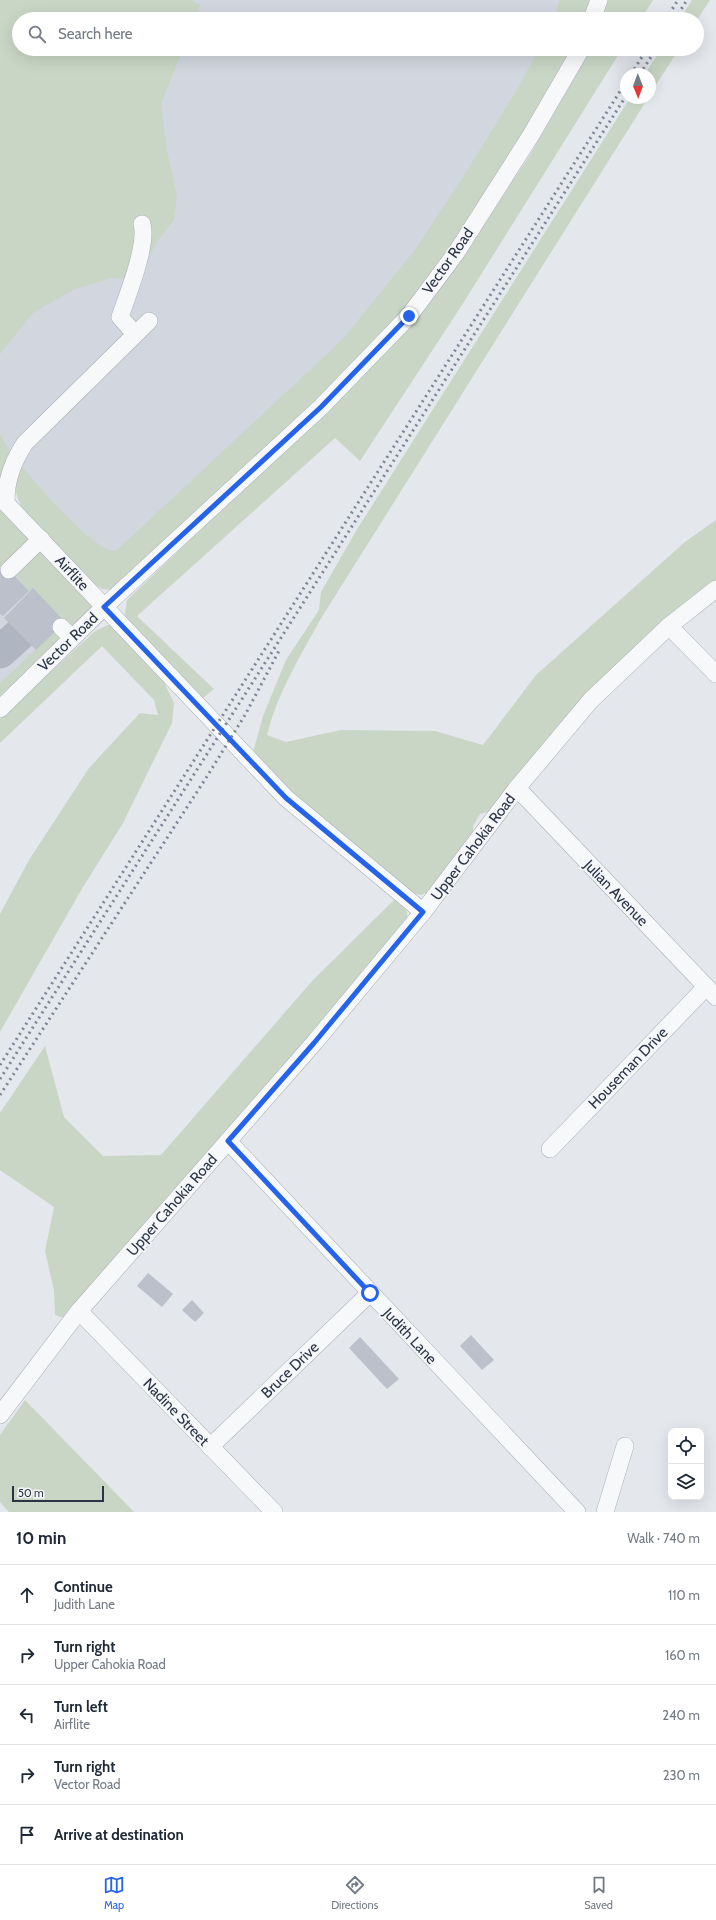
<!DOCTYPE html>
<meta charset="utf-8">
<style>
:root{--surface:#fff;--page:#f2f2f3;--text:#1f2937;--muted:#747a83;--line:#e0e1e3;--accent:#2563eb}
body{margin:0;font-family:Cabin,sans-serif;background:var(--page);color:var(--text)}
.controls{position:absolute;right:12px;bottom:12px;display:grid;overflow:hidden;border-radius:8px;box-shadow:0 4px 16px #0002}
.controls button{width:36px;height:36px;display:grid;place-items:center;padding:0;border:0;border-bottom:1px solid var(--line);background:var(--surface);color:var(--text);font:20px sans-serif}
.compass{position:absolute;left:620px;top:68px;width:36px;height:36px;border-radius:50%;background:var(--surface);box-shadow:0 4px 16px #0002;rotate:179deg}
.scale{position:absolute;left:12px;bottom:10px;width:92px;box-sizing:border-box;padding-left:4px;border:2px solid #2b3445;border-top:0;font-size:11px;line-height:14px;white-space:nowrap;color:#2b3445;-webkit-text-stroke:3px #f4f6f9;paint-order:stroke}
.stop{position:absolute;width:12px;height:12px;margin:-9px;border:3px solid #2563eb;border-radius:50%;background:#fff}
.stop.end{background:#2563eb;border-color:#fff;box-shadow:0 1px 4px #0008}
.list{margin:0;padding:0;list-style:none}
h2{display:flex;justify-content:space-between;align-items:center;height:52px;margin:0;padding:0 16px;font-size:17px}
h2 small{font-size:13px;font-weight:400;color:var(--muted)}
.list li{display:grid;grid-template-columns:26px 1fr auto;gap:12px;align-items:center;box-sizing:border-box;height:60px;padding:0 16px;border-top:1px solid var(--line)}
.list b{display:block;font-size:15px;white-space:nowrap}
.list p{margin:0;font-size:13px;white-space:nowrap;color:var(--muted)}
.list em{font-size:13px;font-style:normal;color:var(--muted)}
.icon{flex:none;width:22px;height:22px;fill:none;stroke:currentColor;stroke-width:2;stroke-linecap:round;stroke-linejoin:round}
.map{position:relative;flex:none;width:716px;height:1512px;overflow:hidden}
.search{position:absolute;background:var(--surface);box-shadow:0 4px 16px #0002;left:12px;right:12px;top:12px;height:44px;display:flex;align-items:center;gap:10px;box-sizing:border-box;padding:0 14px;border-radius:22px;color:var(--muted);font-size:15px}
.sheet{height:352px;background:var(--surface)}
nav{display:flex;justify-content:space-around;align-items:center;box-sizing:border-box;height:56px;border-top:1px solid var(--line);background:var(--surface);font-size:11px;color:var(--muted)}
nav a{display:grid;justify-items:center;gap:2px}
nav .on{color:var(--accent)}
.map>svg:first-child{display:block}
.built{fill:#d2d6de}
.green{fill:#c9d6c5}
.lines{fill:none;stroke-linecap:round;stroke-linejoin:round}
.taxiway{stroke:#b0b6c1;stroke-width:33}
.building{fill:#bbc0ca}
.minor-casing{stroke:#a9aeb7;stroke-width:18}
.minor{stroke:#f7f8fa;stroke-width:17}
.rail{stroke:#7d8696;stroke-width:3;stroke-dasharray:2 4;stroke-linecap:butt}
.route{stroke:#2563eb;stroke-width:5}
.labels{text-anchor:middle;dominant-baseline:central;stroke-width:3.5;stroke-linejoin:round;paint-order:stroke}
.street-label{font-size:15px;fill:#2b3445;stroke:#f4f6f9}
</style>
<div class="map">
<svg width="716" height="1512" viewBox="0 0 716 1512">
<rect width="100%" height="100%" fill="#e4e7ec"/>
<g class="built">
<path d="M0 0H571L565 19H19V49H552L473 179 350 339 113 564 0 453Z"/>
<path d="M0 513 88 606 0 696Z"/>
</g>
<g class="green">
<path d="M0 0H192L200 5 195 19H19V49H183L161 104 167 150 177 197 174 220 158 240 136 280 111 278 73 290 33 313 0 354Z"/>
<path d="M560 0H592L586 19H554Z"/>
<path d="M607 0H653L641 19H602Z"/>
<path d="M692 0H710L697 20 680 19Z"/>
<path d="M539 49H576L443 263 392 324 305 413 114 590 102 589 96 585 25 513C13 491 14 488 20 465 39 485 90 550 116 551L343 339 414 251 463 177 515 93Z"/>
<path d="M591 49H622L462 305 360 461 335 438 137 616 214 689 203 698 129 622 125 614 127 600 234 498 456 266 530 155Z"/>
<path d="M661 49H679L650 94V74H645Z"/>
<path d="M630 98H648L320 620C300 657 277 694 267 735L286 742 341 730 435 731 483 745 536 675 685 542 716 520V581L494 810 480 814 473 826V835L432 892 420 895 409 891 290 792 253 752 263 716 286 660 319 610 321 592 356 531Z"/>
<path d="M0 434 10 452 0 481Z"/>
<path d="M0 508 32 540 1 568 0 567Z"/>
<path d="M40 546 99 602 75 629 69 627 30 591 14 574Z"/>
<path d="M108 625H113L161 676 174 703 172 723 123 823 83 887 0 1032V914L29 860 89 768 140 713 158 715 154 700 102 646 0 743V719L95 631Z"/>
<path d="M58 629 64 636 0 700V683Z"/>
<path d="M396 898C405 906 410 913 406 924L67 1319 55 1315 54 1290 45 1251 54 1207 0 1170V1113L45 1046 64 1117 103 1156 161 1155 313 980Z"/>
<path d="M25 1400 134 1512H9L0 1502V1435Z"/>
</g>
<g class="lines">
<path class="taxiway" d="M0 652 20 634"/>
</g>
<g class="building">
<path d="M4 565 29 591 3 616 0 614V569Z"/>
<path d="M33 588 65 622 36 650 4 618Z"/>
<path d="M148 1273 173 1294 162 1307 137 1286Z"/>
<path d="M192 1300 204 1313 195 1322 182 1310Z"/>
<path d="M471 1335 494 1360 482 1370 460 1346Z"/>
<path d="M360 1337 399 1379 387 1389 349 1348Z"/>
</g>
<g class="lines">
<g class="minor-casing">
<g id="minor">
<path d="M592 19 599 0"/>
<path d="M135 334 120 317C127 296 148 245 142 224"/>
<path d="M0 497 286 798 423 912"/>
<path d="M6 501C6 480 13 461 25 443L149 321"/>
<path d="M9 570 41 539"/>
<path d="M669 626 716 674"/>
<path d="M61 627 72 638"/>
<path d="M0 709 104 607 321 407 409 316 456 253 531 135 581 49"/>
<path d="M517 788 716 997"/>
<path d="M228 1141 577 1512"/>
<path d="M550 1149 706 987"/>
<path d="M79 1311 274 1512"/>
<path d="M0 1415 79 1311 314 1043 423 912 517 788 591 700 669 626 716 589"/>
<path d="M210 1447 370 1293"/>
<path d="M605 1512 625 1446"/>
</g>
</g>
<use href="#minor" class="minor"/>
<g class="rail">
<path d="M666 19 678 0"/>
<path d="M675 19 687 0"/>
<path d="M631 74 647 49"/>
<path d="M640 74 656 49"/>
<path d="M0 1065 626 82"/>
<path d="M0 1079 626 96"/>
<path d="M0 1095 206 778 245 715 280 649"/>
</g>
</g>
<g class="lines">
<path class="route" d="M370 1293 228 1141 314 1043 423 912 286 798 104 607 321 407 409 316"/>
</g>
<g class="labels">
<g class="street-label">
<text transform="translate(448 261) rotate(-55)">Vector Road</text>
<text transform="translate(72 573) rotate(47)">Airflite</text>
<text transform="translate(68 642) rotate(-44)">Vector Road</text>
<text transform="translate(473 847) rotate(-53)">Upper Cahokia Road</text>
<text transform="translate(616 893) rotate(46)">Julian Avenue</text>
<text transform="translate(628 1068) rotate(-46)">Houseman Drive</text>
<text transform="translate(172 1205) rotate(-49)">Upper Cahokia Road</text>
<text transform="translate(410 1336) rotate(47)">Judith Lane</text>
<text transform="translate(290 1370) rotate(-44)">Bruce Drive</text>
<text transform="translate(176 1412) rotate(46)">Nadine Street</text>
</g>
</g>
</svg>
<div class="controls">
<button><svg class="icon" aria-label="locate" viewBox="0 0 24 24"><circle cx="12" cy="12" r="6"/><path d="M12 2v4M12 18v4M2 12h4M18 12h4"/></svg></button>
<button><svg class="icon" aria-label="layers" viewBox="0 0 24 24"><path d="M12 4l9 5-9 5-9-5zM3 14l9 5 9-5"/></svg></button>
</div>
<svg class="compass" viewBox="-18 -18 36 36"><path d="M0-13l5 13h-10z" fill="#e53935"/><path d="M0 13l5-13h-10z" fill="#747a83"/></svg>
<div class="scale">50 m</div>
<div class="stop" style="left:370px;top:1293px"></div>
<div class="stop end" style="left:409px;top:316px"></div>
<div class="search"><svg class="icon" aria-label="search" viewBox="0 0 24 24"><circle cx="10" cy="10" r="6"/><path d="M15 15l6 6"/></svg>Search here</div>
</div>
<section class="sheet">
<h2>10 min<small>Walk · 740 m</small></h2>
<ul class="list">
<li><svg class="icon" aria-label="ahead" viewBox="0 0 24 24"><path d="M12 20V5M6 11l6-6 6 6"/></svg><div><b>Continue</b><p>Judith Lane</p></div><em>110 m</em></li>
<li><svg class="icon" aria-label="right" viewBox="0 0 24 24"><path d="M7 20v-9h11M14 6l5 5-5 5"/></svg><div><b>Turn right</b><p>Upper Cahokia Road</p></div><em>160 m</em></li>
<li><svg class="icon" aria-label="left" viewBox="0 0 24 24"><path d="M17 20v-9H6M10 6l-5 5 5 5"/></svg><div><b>Turn left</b><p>Airflite</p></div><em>240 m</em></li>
<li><svg class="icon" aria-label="right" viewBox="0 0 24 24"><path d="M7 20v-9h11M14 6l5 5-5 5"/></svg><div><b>Turn right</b><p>Vector Road</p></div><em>230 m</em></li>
<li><svg class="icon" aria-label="arrive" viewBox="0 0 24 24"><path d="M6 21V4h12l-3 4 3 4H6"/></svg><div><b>Arrive at destination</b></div></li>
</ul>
</section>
<nav>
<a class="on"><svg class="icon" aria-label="map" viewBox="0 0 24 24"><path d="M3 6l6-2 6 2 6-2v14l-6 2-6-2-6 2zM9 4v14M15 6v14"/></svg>Map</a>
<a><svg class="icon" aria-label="directions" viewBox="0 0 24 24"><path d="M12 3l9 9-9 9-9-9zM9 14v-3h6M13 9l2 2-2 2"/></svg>Directions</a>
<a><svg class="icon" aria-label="saved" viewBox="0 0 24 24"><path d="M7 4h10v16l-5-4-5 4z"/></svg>Saved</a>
</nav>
